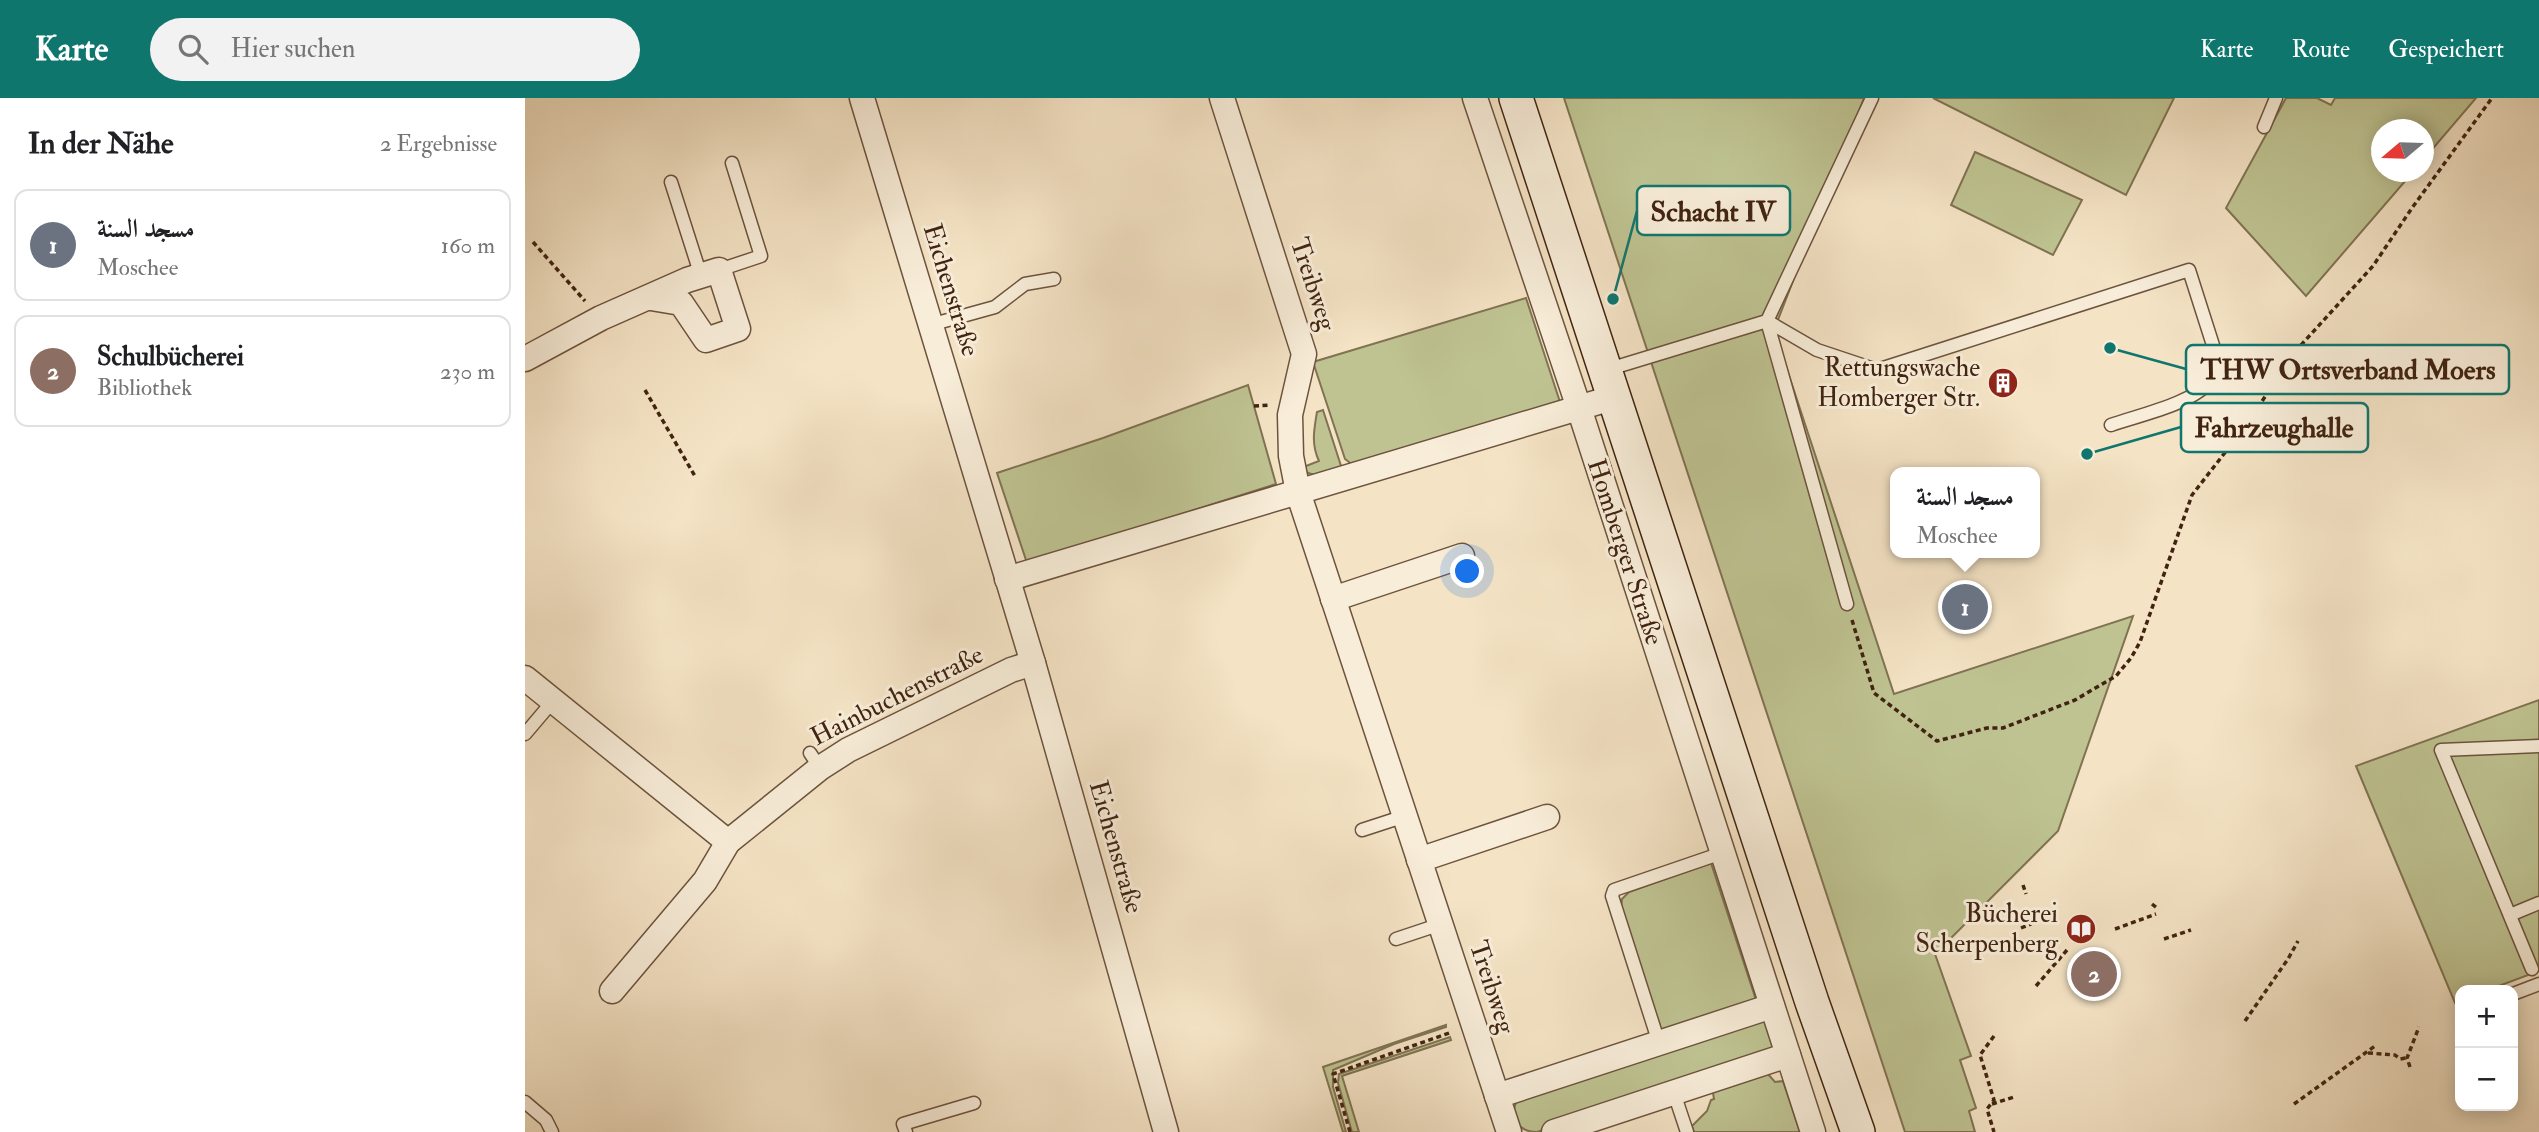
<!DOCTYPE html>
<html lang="de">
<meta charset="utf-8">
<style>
:root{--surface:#fff;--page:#f2f2f2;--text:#202124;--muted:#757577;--line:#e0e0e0;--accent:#0f766e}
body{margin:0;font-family:"IM FELL Double Pica",Amiri,serif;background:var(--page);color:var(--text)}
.controls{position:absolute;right:21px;bottom:21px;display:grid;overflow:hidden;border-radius:14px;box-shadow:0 4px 18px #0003}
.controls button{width:63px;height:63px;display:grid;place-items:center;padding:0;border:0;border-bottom:2px solid var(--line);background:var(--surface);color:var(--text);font:35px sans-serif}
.compass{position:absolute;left:1846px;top:21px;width:63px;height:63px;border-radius:50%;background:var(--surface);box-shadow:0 4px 18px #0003;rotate:251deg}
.you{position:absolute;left:943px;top:474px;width:24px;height:24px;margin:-18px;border:5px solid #fff;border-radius:50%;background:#1a73e8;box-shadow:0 0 0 10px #1a73e833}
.badge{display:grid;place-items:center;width:46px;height:46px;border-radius:50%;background:var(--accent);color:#fff;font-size:23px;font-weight:700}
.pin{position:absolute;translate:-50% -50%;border:4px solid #fff;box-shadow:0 2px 7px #0006}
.popup{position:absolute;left:1365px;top:369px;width:150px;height:91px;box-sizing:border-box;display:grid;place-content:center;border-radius:14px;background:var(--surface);filter:drop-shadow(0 2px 5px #0005);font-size:23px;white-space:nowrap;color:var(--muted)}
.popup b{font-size:26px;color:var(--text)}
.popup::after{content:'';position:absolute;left:50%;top:100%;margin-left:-14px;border:14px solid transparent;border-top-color:var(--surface)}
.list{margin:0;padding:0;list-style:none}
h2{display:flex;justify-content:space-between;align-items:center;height:91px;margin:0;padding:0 28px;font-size:30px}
h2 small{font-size:23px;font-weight:400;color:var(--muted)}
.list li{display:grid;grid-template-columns:46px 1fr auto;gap:21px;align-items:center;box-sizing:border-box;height:112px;margin:0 14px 14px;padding:0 14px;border:2px solid var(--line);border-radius:14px}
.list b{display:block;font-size:26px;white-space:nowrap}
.list p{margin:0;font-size:23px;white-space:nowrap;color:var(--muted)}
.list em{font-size:23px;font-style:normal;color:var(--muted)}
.icon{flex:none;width:38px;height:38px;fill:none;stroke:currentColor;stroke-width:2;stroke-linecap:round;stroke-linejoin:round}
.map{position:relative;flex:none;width:2014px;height:1034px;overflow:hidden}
header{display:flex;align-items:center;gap:42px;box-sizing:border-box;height:98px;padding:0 35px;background:var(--accent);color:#fff}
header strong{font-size:33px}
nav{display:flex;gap:38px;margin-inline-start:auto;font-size:24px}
.search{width:490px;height:63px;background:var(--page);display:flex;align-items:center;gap:18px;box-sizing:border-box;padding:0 24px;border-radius:38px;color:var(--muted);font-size:26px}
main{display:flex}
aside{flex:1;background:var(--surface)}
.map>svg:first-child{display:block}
.green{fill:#bfc392;stroke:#807352;stroke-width:2}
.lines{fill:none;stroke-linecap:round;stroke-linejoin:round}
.service-casing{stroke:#6d533e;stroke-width:15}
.minor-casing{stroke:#6d533e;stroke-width:27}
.secondary-casing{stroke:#402311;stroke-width:36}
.path{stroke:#402311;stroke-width:3.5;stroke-dasharray:5 3.5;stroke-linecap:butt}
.service{stroke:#f8edd9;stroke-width:12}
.minor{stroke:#f8edd9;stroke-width:24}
.secondary{stroke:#f8edd9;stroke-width:33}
.labels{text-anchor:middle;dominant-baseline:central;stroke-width:6;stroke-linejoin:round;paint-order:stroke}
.street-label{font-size:26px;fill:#402311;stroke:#f8edd9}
.poi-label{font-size:26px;fill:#402311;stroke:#f8edd9;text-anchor:end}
.leader{fill:none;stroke:#0f766e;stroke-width:2.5}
.callout-dot{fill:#0f766e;stroke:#f8edd9;stroke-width:2.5}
.callout{fill:#f8edd9;stroke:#0f766e;stroke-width:2.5}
.callout-label{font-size:28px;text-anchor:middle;font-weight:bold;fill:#402311}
</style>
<header>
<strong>Karte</strong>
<div class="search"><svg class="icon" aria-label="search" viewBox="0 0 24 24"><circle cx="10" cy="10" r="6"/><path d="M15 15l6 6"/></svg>Hier suchen</div>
<nav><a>Karte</a><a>Route</a><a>Gespeichert</a></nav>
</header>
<main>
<aside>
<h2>In der Nähe<small>2 Ergebnisse</small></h2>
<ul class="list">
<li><span class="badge" style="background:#6b7280">1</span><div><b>مسجد السنة</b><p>Moschee</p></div><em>160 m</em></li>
<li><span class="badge" style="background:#8d6e63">2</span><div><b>Schulbücherei</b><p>Bibliothek</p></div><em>230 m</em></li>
</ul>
</aside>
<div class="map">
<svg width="2014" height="1034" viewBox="0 0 2014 1034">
<rect width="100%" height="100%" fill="#f4e3c5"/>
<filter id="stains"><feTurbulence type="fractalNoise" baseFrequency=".00286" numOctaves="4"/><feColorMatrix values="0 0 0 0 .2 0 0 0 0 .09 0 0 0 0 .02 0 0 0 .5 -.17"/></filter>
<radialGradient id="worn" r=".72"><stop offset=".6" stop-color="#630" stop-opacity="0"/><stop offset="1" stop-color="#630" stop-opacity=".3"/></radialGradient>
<g class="green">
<path d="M1039 0H1339L1249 232 1369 596 1608 518 1533 733 1410 856 1446 958 1435 962 1451 1010 1444 1013 1450 1034H1380Z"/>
<path d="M1408 0H1649L1601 97Z"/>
<path d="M1761 0H1792L1806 7 1810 0H1951L1899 61 1898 32H1856V74H1888L1781 198 1701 110Z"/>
<path d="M1450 54 1557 102 1528 157 1426 107Z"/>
<path d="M1001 200 1035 304 829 368 820 361 788 264Z"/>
<path d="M723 287 751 386 502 465 472 375 578 340Z"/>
<path d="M798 312 817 371C801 375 788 382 776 370L794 363C786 346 789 332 792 314Z"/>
<path d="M2014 602V873L1963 892H1935V903L1930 905 1831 668Z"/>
<path d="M1186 765 1231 902 1137 934 1096 811 1097 801 1104 794Z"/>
<path d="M1239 922 1248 950 1239 959 1012 1034C993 1034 984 1019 992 1002Z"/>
<path d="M921 927V929L869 946 808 972V989L821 1034H818L798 969Z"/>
<path d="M925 939 926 942 817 978 834 1034H827L813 985 814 976Z"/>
<path d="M1242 975 1250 984 1258 983 1275 1034H1169L1167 1028 1182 1013 1186 1002 1189 1001 1187 989Z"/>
</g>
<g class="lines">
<g class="service-casing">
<g id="service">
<path d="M1739 29 1751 0"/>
<path d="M146 84 176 178"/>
<path d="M194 172 236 158 207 65"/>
<path d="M405 227 470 209 500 186 529 181"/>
<path d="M1081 272 1242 223 1347 0"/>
<path d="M1322 506 1242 223 1292 252 1352 272 1664 172 1694 266C1692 271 1690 277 1687 281 1669 306 1614 317 1586 327"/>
<path d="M0 636 28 603"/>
<path d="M285 655 295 670"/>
<path d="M837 732 880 718"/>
<path d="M1985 817 2014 805"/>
<path d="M871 841 916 826"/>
<path d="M2007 871 1916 652 2014 648"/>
<path d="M1988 896 2014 886"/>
<path d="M1134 945 1087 798 1089 792 1197 755"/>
<path d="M1149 995 1162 1034"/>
<path d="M0 1004 21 1022 27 1034"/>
<path d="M381 1034 378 1026 449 1005"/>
</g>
</g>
<g class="minor-casing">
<g id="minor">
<path d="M337 0 508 565 641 1034"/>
<path d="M697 0 779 256 765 317 766 358 773 394 984 1034"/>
<path d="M950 0 1054 310 1288 1034"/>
<path d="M0 261 76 220 162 182 194 172 213 231 181 242 156 205 126 200"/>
<path d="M482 481 1090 299"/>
<path d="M808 501 937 458"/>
<path d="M0 580 203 744"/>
<path d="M894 762 1022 719"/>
<path d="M87 893 180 783 203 744 295 670 323 652 486 572 508 565"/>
<path d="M972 998 1247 908"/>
<path d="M1029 1034 1263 957"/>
</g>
</g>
<g class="secondary-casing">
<path id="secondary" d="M991 0 1287 904 1333 1034"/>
</g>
<g class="path">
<path d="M8 144 60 203"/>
<path d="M120 292 171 380"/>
<path d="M729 308 745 307"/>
<path d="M1327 522 1349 595 1412 643 1462 630H1478L1550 602 1591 578 1606 560 1615 544 1667 397 1723 325 1767 257 1848 168 1887 110 1967 0"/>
<path d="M1498 787 1501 796"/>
<path d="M1627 806 1632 810"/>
<path d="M1496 830 1506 826 1505 824"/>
<path d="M1590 831 1631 816"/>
<path d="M1639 841 1666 832"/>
<path d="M1549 844 1554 842"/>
<path d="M1511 888 1542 852"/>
<path d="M1720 923 1763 861 1773 843"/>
<path d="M1469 938 1455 957 1469 1002 1462 1011 1469 1034"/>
<path d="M1843 955 1870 957 1875 961 1881 960"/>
<path d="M1885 969 1882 960 1894 929"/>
<path d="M1467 1006 1489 999"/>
<path d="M1769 1006 1850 948"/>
<path d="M825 1034 808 976 927 934"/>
</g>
<use href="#service" class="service"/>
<use href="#minor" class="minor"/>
<use href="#secondary" class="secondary"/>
</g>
<defs>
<g id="building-disc" transform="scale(1.575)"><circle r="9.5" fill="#8f2418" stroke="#f8edd9"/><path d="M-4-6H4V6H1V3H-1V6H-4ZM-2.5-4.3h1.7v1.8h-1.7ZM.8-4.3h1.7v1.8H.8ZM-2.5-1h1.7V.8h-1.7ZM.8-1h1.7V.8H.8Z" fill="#fff"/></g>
<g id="library-disc" transform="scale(1.575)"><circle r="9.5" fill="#8f2418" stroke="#f8edd9"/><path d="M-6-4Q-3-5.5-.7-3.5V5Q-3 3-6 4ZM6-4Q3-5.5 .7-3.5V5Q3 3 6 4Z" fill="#fff"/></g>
</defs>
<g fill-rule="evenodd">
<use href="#building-disc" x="1478" y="285"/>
<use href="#library-disc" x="1556" y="831"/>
</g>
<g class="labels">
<g class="street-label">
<text transform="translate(788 186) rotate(72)">Treibweg</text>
<text transform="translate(426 192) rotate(73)">Eichenstraße</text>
<text transform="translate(1100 454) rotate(72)">Homberger Straße</text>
<text transform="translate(372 598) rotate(-27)">Hainbuchenstraße</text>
<text transform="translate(591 749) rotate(74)">Eichenstraße</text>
<text transform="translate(967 889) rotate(72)">Treibweg</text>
</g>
<g class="poi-label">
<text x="1455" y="270">Rettungswache<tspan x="1455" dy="30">Homberger Str.</tspan></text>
<text x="1533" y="816">Bücherei<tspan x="1533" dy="30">Scherpenberg</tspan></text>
</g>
</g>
<path class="leader" d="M1088 201L1112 113M1585 250L1661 271M1562 356L1656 329"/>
<g class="callout-dot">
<circle cx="1088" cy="201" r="7"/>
<circle cx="1585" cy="250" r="7"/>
<circle cx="1562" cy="356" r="7"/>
</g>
<g class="callout">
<rect x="1112" y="88" width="153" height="49" rx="7"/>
<rect x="1661" y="247" width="323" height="49" rx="7"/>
<rect x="1656" y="305" width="187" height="49" rx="7"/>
</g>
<g class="callout-label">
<text x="1188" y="123">Schacht IV</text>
<text x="1823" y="281">THW Ortsverband Moers</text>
<text x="1749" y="339">Fahrzeughalle</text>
</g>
<rect width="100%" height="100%" filter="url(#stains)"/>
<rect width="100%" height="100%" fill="url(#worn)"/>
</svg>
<div class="controls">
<button>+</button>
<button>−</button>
</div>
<svg class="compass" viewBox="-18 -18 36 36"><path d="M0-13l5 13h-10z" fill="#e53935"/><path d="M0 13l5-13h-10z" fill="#757577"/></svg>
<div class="you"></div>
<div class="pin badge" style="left:1440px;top:509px;background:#6b7280">1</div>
<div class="popup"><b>مسجد السنة</b>Moschee</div>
<div class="pin badge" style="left:1569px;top:876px;background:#8d6e63">2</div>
</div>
</main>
